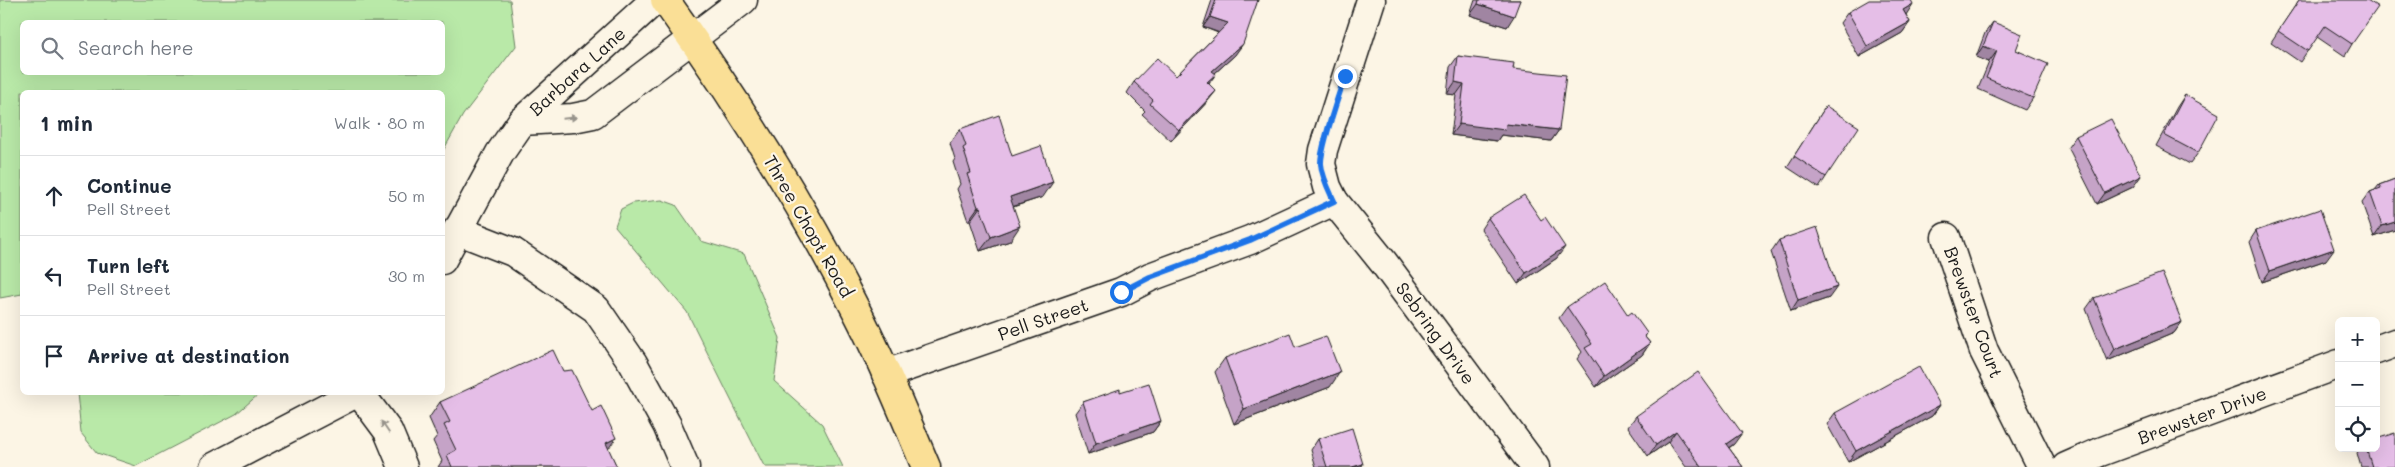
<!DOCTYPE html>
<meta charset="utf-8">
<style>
:root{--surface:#fff;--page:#f6f6f7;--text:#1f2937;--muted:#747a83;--line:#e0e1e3}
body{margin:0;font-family:Mali,sans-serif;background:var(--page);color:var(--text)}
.controls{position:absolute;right:15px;bottom:15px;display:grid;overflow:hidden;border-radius:8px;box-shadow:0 5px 20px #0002}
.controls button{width:45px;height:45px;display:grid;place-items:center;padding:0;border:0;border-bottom:1px solid var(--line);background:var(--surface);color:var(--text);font:25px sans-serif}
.stop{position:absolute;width:15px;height:15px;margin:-11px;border:4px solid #1a73e8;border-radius:50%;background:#fff}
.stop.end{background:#1a73e8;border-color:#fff;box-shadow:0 1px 5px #0008}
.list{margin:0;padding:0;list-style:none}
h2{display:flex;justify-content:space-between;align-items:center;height:65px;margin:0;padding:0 20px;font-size:21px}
h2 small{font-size:16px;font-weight:400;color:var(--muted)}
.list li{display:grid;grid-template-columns:32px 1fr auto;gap:15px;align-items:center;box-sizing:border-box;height:80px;padding:0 20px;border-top:1px solid var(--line)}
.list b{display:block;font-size:19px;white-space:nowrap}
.list p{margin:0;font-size:16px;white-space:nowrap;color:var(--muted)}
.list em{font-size:16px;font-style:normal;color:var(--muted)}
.icon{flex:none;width:28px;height:28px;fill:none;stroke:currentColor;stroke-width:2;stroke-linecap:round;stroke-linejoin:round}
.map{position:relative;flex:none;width:2395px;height:467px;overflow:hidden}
.search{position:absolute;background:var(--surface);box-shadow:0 5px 20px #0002;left:20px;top:20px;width:425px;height:55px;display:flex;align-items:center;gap:12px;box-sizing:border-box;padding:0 18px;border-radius:8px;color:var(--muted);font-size:19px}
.panel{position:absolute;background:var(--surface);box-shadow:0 5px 20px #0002;left:20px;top:90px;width:425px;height:305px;border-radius:8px}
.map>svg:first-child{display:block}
.green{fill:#b9e9a8;stroke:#6a8262;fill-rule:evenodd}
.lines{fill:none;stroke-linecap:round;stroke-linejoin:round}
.minor-casing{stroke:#1c1c1c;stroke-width:31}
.major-casing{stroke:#1c1c1c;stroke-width:31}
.minor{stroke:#fcf5e5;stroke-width:28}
.major{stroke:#fadf96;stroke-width:28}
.wall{fill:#c5a3c7;stroke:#1c1c1c}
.shaded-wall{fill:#a085a2;stroke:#1c1c1c}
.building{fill:#e5bee7;stroke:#1c1c1c}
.oneway{fill:#97938b}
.route{stroke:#1a73e8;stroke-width:6}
.labels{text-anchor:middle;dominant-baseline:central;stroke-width:4.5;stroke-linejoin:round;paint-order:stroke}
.street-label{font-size:18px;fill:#1c1c1c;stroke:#fcf5e5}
</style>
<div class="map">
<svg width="2395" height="467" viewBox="0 0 2395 467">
<rect width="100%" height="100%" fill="#fcf5e5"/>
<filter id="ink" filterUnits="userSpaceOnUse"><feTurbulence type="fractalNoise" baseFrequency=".02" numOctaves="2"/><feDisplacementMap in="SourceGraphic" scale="10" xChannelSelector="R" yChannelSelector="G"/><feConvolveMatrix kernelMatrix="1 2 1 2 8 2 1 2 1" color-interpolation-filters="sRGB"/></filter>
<g filter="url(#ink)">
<g class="green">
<path d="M0 0H510L516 46 463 115 443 151 442 92H22V294L0 298ZM22 22H442V72H22Z"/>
<path d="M662 200 676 205 701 241 744 254 780 338 774 381 822 424 843 467H765L763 464 687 312 615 226 621 209 633 203Z"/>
<path d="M77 393V392L260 393 236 414 136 466 97 453 81 433Z"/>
</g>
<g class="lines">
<g class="minor-casing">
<g id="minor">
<path d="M1371 0 1323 150 1321 164 1327 187 1334 201 1384 263 1535 467"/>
<path d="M522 121 573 118 593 114 743 0"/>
<path d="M457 230 513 252 596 309 633 363 667 425 685 467"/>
<path d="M1946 237 1984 351 2042 467"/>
<path d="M442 260 500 153 522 121 655 0"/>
<path d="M2376 350 2395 343"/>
<path d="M886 374 1121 292 1150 277 1250 240 1334 201"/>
<path d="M359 392 388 431 403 467"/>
<path d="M214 467 358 392"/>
<path d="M2066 467 2100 452 2339 364"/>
</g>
</g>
<g class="major-casing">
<path id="major" d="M665 0C736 99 802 203 857 312 883 362 904 415 926 467"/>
</g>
<use href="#minor" class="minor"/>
<use href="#major" class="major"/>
</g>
<g class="wall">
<path d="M1212 0H1258L1235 55 1215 73 1209 84 1208 101 1171 141 1142 114 1145 111 1127 93 1134 82 1176 76 1218 33 1203 27Z"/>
<path d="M1475 0H1520L1507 27 1470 15Z"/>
<path d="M2299 0 2352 44 2345 56 2317 37 2300 62 2271 42Z"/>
<path d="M1848 12 1906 15 1910 22 1902 33 1859 57 1840 23Z"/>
<path d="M1993 22 2016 50 2033 98 2025 110 1978 89 1989 62 1976 57 1985 33Z"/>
<path d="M1458 56 1513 69 1559 130 1551 141 1501 135 1497 141 1451 135 1456 95 1447 94 1450 67Z"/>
<path d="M2185 95 2198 153 2190 164 2156 146 2177 107Z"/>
<path d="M1826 106V177L1819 188 1787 167Z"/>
<path d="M960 129 1012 156 1043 197 1013 207 1010 241 980 251 970 221H968L957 189 960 184 953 162 955 159 950 143Z"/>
<path d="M2076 136 2133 187 2097 204 2068 147Z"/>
<path d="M2395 179V230L2374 237 2362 203 2370 192 2375 190 2379 185Z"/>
<path d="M1488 218 1557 258 1518 284 1481 229Z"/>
<path d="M2256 231 2326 260 2262 282 2249 242Z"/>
<path d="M1779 240 1829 298 1791 311 1771 252Z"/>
<path d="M2094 298 2182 322 2174 333 2107 361 2086 309Z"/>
<path d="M1567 307 1628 315 1647 333 1645 337 1650 343 1642 355 1596 387 1577 359 1582 352 1559 318Z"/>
<path d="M1295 347 1330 387 1234 424 1215 372 1225 358Z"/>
<path d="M563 371 608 449 617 467H438L442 461 433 441 437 436 429 418 440 402Z"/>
<path d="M1120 392 1161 421 1153 432 1088 454 1075 413 1083 402Z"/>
<path d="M1940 405 1932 416 1848 462 1827 424 1835 413Z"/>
<path d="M1636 416 1734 444 1729 448 1743 467H1686L1668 442 1648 456 1628 427Z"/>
<path d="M1318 439 1363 464 1361 467H1316L1311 450Z"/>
<path d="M2360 448H2376L2395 467H2361L2357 453Z"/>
</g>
<g class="shaded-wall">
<path d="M1478 4 1514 16 1507 27 1470 15Z"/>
<path d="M1913 4 1906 15 1903 10Z"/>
<path d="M1210 17 1228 23 1220 33 1203 27Z"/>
<path d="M1910 22 1902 33 1859 57 1867 46Z"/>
<path d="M1243 44 1235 55 1205 82 1212 71Z"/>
<path d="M1983 46 1997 51 1989 62 1976 57Z"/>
<path d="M1216 74 1208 85 1207 82Z"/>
<path d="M1455 82 1464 84 1456 95 1447 94Z"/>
<path d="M1216 91 1208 101 1171 141 1179 130Z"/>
<path d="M1459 124H1506L1559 130 1551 141 1501 135 1497 141 1451 135Z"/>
<path d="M2141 176 2133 187 2097 204 2105 193Z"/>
<path d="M1053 182 1043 197 999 211 1010 197Z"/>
<path d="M978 207H980L970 221H968Z"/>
<path d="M2395 222V230L2374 237 2382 226Z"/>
<path d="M1020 226 1010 241 980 251 991 237Z"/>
<path d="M1565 247 1557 258 1518 284 1526 273Z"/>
<path d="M2334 249 2326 260 2262 282 2270 271Z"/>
<path d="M1837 287 1829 298 1791 311 1798 300Z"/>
<path d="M2182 322 2174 333 2107 361 2115 349Z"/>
<path d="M1650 343 1642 355 1596 387 1604 376Z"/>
<path d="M1340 372 1330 387 1234 424 1244 409Z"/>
<path d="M1940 405 1932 416 1848 462 1856 451Z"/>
<path d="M1161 421 1153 432 1088 454 1096 443Z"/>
<path d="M1676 431 1668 442 1648 456 1656 445Z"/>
<path d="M1742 433 1734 444 1718 455 1726 444Z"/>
<path d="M616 438 604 455 606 443Z"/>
<path d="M1363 464 1361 467H1352Z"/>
</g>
<g class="building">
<path d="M1216 0H1258L1243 44 1212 71 1216 74 1207 82 1216 91 1179 130 1150 104 1153 100 1134 82 1157 58 1176 76 1228 23 1210 17Z"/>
<path d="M1479 0H1520L1514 16 1478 4Z"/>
<path d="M1869 0H1911L1913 4 1903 10 1910 22 1867 46 1848 12Z"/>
<path d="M2299 0H2367L2378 7 2352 44 2325 26 2308 51 2278 31Z"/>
<path d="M1993 22 2022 34 2016 50 2048 64 2033 98 1986 78 1997 51 1983 46Z"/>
<path d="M1458 56 1514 63 1513 69 1566 75 1559 130 1506 124 1505 130 1459 124 1464 84 1455 82Z"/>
<path d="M2185 95 2219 114 2198 153 2164 135Z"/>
<path d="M1826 106 1859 127 1826 177 1794 156Z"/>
<path d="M999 115 1012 156 1041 146 1053 182 1010 197 1020 226 991 237 980 207H978L967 174 971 173 963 148 966 146 960 129Z"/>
<path d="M2111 119 2141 176 2105 193 2076 136Z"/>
<path d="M2395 179V222L2382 226 2370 192 2381 188 2379 185Z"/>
<path d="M1524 195 1541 220 1545 217 1565 247 1526 273 1488 218Z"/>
<path d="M2320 209 2334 249 2270 271 2256 231Z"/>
<path d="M1817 227 1837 287 1798 300 1779 240Z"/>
<path d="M2162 273 2182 322 2115 349 2094 298Z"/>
<path d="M1605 281 1628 315 1632 312 1647 333 1644 336 1650 343 1604 376 1585 348 1592 344 1567 307Z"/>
<path d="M1290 333 1295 347 1326 336 1340 372 1244 409 1225 358Z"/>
<path d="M553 350 563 371 572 370 592 411 601 406 616 438 606 443 617 467H452L447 455 456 450 444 425 450 422 440 402Z"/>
<path d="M1919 367 1940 405 1856 451 1835 413Z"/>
<path d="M1698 372 1742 433 1726 444 1743 467H1702L1676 431 1656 445 1636 416Z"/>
<path d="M1149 383 1161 421 1096 443 1083 402 1120 389V392Z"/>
<path d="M1352 428 1363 464 1352 467H1327L1318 439Z"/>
<path d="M2395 433V467H2372L2366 448H2376V439Z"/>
</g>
<defs><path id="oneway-solid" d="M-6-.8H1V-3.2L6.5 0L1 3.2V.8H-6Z" transform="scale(1.25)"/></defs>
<g class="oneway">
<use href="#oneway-solid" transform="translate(570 118) rotate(-6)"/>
<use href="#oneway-solid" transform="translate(385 427) rotate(-124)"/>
</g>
</g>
<g class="lines" filter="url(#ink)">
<path class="route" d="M1121 292 1150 277 1250 240 1334 201C1329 190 1322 177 1321 164 1320 147 1339 95 1345 76"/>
</g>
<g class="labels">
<g class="street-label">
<text transform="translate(577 71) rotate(-42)">Barbara Lane</text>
<text transform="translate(809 226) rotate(60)">Three Chopt Road</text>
<text transform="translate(1974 312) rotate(70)">Brewster Court</text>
<text transform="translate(1043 319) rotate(-19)">Pell Street</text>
<text transform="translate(1436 333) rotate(54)">Sebring Drive</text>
<text transform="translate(2202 415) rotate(-20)">Brewster Drive</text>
</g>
</g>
</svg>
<div class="controls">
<button>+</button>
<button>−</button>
<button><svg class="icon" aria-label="locate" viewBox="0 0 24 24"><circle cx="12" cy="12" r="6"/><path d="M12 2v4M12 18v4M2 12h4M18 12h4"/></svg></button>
</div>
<div class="stop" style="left:1121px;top:292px"></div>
<div class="stop end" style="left:1345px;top:76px"></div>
<div class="search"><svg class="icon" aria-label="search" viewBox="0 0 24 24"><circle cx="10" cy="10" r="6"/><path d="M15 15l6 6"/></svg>Search here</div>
<section class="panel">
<h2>1 min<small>Walk · 80 m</small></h2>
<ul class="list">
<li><svg class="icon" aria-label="ahead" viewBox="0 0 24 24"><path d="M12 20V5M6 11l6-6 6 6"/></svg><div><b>Continue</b><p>Pell Street</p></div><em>50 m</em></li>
<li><svg class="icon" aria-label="left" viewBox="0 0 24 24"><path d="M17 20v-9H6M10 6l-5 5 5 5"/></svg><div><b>Turn left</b><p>Pell Street</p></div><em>30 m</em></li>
<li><svg class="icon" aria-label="arrive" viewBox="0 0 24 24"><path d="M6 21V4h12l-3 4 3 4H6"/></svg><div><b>Arrive at destination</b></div></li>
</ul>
</section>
</div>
